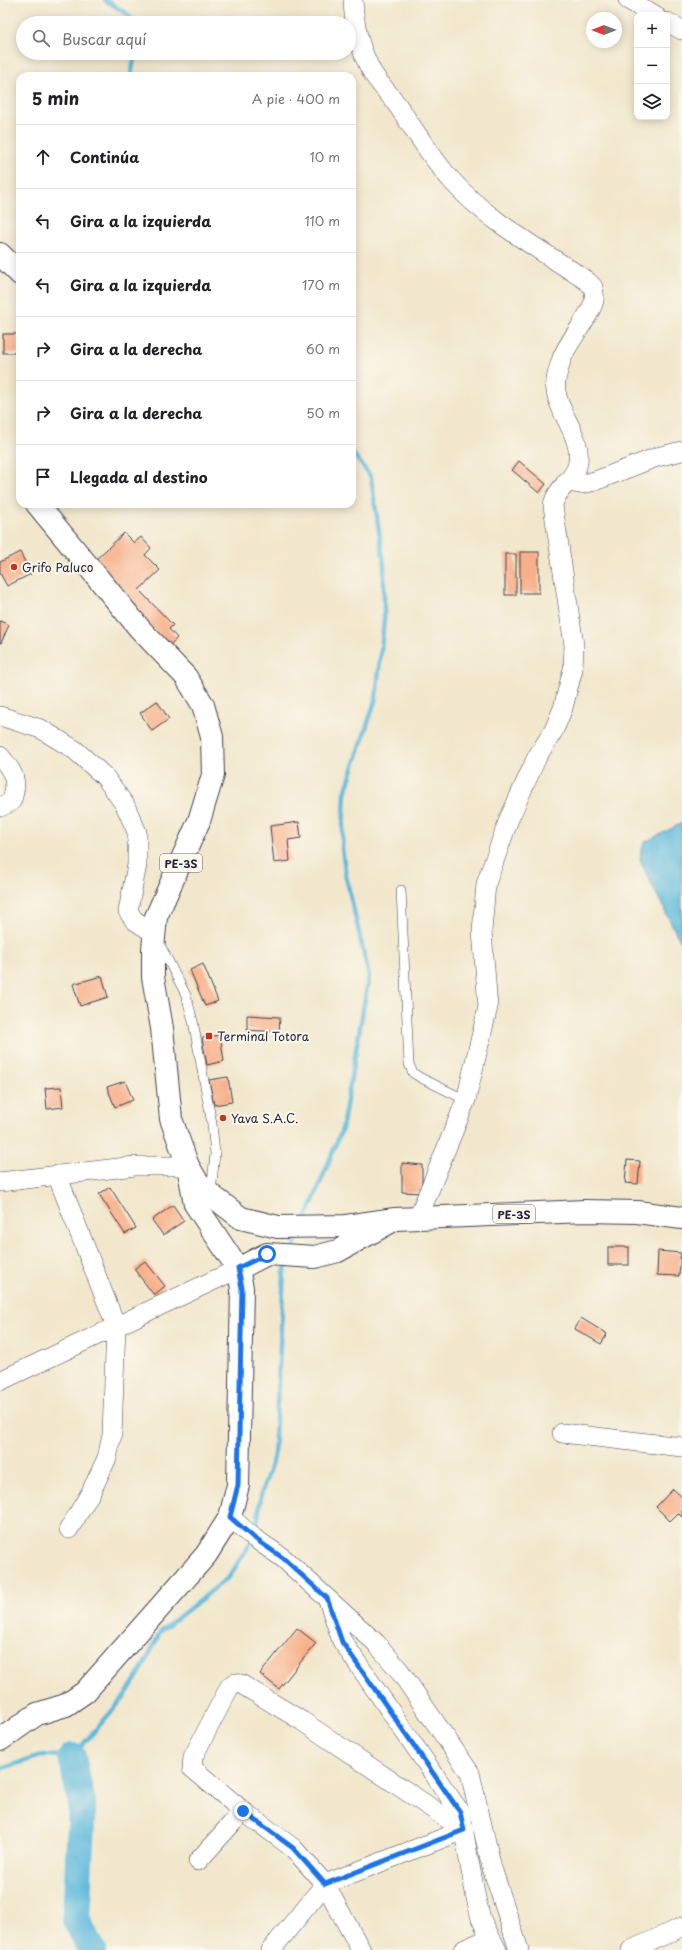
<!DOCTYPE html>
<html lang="es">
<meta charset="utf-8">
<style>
:root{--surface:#fff;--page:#f2f2f2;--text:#202124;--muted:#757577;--line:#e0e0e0}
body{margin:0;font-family:"Playpen Sans",sans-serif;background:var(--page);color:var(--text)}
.controls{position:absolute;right:12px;top:12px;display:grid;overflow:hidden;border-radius:8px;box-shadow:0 2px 10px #0003}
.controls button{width:36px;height:36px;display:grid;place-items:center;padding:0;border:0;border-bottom:1px solid var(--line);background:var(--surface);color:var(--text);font:20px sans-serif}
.compass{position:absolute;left:586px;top:12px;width:36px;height:36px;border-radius:50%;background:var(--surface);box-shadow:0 2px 10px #0003;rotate:270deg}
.stop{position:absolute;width:12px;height:12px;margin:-9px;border:3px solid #1a73e8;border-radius:50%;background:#fff}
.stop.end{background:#1a73e8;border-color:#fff;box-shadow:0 1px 4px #0008}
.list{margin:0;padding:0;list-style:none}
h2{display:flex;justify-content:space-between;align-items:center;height:52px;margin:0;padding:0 16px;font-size:17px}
h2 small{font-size:13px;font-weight:400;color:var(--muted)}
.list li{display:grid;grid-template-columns:26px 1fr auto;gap:12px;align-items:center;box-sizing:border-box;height:64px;padding:0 16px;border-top:1px solid var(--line)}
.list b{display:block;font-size:15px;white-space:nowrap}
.list em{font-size:13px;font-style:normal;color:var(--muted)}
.icon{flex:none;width:22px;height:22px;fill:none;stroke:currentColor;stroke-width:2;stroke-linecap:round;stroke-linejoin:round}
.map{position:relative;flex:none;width:682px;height:1950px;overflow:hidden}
.search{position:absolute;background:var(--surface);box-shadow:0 2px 10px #0003;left:16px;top:16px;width:340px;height:44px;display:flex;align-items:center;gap:10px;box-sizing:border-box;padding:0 14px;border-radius:22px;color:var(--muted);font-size:15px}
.panel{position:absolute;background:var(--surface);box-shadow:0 2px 10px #0003;left:16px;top:72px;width:340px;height:436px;border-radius:12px}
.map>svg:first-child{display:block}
.water{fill:#5eb9db;stroke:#406e8b}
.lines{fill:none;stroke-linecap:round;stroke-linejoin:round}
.stream{stroke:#5eb9db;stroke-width:4.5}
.river{stroke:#5eb9db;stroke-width:28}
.building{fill:#f7b08a}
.service-casing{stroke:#414051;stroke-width:10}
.minor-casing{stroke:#414051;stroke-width:20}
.tertiary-casing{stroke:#414051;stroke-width:24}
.trunk-casing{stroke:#414051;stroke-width:24}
.service{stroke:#fff;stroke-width:9}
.minor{stroke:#fff;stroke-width:19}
.tertiary{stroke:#fff;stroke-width:22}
.trunk{stroke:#fff;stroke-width:22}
.route{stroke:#1a73e8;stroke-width:5}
.poi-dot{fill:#c8321e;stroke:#fbf7ec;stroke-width:1.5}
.labels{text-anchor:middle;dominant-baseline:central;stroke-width:4;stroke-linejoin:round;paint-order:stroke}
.shield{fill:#fbf7ec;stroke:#636270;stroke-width:1}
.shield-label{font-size:11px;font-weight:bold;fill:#22223b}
.poi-label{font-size:12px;fill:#22223b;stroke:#fbf7ec;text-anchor:start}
</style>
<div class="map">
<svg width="682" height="1950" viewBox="0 0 682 1950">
<rect width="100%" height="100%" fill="#fbf7ec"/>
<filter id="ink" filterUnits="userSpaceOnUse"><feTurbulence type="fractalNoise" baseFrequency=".025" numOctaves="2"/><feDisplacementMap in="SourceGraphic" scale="8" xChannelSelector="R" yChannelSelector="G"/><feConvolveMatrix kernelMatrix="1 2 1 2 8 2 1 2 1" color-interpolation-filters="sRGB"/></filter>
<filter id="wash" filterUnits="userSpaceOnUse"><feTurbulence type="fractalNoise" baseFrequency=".012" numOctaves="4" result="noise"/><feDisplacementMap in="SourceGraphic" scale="16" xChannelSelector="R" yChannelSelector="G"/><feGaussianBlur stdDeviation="0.9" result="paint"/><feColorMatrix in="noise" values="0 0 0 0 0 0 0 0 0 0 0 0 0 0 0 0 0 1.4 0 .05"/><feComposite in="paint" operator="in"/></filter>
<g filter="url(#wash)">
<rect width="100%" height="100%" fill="#f2e7cc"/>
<path class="water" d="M682 823V945L640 861 641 850 645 842Z"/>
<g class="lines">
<g class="stream">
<path d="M105 0 129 15 132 23"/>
<path d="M131 76 135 53"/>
<path d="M305 1221 342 1129 369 976 346 877 342 849 345 793 376 698 384 621V564L371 477 352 452"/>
<path d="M293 1249 300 1233"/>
<path d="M256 1534 261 1495 274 1456 284 1272 288 1261"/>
<path d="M0 1769 44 1755 72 1757 125 1696 142 1669 160 1632 230 1576 251 1542"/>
</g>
<path class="river" d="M72 1757 82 1804 76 1919 92 1950"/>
</g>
<g id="blocks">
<g class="building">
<rect x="3" y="334" width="15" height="19"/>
<path d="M519 461 546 484 539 493 512 470Z"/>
<path d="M124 533 134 543 141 537 151 548 145 555 160 570 139 590 173 625 169 629 177 638 169 646 91 564Z"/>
<path d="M20 552 31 574 7 586 0 573V562Z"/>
<rect x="520" y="552" width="19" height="41"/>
<rect x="505" y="554" width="11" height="41"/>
<path d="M0 621 9 625 1 643H0Z"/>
<path d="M157 701 169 719 152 731 140 713Z"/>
<path d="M299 822 301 838 288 840 290 861 274 863 270 826Z"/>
<path d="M203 964 218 1001 205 1006 190 970Z"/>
<path d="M102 976 108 997 80 1006 73 984Z"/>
<path d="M247 1015 280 1017 279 1032 247 1030Z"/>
<path d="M220 1035 224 1061 207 1065 202 1038Z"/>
<path d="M228 1077 232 1102 214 1105 209 1080Z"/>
<path d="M125 1081 133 1100 115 1107 107 1087Z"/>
<path d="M61 1087 63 1107 47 1109 45 1088Z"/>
<path d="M627 1160 640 1161 638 1184 625 1183Z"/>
<path d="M402 1163 422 1165V1193L402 1192Z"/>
<path d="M110 1187 136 1228 125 1234 99 1194Z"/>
<path d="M173 1205 184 1221 163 1235 152 1220Z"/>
<rect x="608" y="1247" width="21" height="18"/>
<path d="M658 1251 681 1253 679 1276 657 1275Z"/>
<path d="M145 1261 165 1286 154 1295 134 1269Z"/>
<path d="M581 1318 607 1334 601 1344 575 1329Z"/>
<path d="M673 1489 682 1497V1517L678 1513 670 1521 656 1507Z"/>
<path d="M297 1628 316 1643 279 1689 260 1674Z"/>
</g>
</g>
</g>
<g filter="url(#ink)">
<use href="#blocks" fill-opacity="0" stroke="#414051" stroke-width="1"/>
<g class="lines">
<g class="service-casing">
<g id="service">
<path d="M401 890 409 1064 413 1073 421 1078 466 1100"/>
<path d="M158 941 186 995 193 1021 212 1124 215 1154 211 1192"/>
</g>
</g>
<g class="minor-casing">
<g id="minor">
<path d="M353 0C354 25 360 50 372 72 379 84 390 94 398 106 416 132 432 159 453 182 489 222 543 251 587 281L593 287C594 291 595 296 594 300 593 312 567 343 562 358 559 368 554 380 556 391 559 415 582 436 578 462 576 480 555 488 553 506L574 645 573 669 563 708 554 730 537 757 509 819 486 884 482 931 488 1007 466 1100 418 1218"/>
<path d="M628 0 655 15"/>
<path d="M667 22 682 30"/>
<path d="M566 482 582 484 595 481 657 457 682 451"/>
<path d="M0 716 41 729 75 750 105 777 125 805 137 832V865L128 911 134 920 154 933"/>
<path d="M0 756C14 772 19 782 11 802L0 807"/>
<path d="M57 1175 116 1326 112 1435 107 1458 91 1492 69 1529"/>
<path d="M0 1182 135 1166H188"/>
<path d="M0 1381 238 1269"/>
<path d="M562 1433 682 1447"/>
<path d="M230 1517 254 1538 283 1558 376 1643 399 1670 470 1773 492 1868 519 1950"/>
<path d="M328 1600 342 1641 460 1812 476 1898 481 1919 497 1950"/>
<path d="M198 1861 243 1811"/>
<path d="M271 1950 325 1884 464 1830"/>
<path d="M361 1950 325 1884 293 1848 243 1811 192 1768 193 1757 230 1686 235 1683 241 1684 302 1721 464 1830"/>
<path d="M463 1950 490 1938"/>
<path d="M631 1950 682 1927"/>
</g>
</g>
<g class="tertiary-casing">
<g id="tertiary">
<path d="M238 1269 267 1254 315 1257 338 1251 394 1220"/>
<path d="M0 1740 37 1714 66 1705 85 1692 206 1555 230 1517 238 1485 242 1288 238 1269 195 1204 188 1166"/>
</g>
</g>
<g class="trunk-casing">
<g id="trunk">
<path d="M0 254 20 274"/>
<path d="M37 504 140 629 186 677 203 705 212 737 213 775 199 821 156 917 153 949V977L162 1028 171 1119 188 1166 197 1181 211 1195 241 1218 278 1227 346 1226 395 1219 585 1211 637 1212 682 1218"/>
</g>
</g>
<use href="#service" class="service"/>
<use href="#minor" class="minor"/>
<use href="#tertiary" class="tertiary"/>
<use href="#trunk" class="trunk"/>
</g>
</g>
<g class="lines" filter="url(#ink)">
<path class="route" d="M243 1811 293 1848 325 1884 464 1830 460 1812 342 1642 327 1598 283 1558 254 1538 230 1517 238 1485 242 1288 238 1268 267 1254"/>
</g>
<g class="poi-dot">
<circle cx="14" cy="567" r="4"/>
<rect x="205" y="1032" width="8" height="8" rx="2"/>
<circle cx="223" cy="1118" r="4"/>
</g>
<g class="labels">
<g class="shield">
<rect x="160" y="854" width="42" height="18" rx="3"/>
<rect x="493" y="1205" width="42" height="18" rx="3"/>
</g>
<g class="shield-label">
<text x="181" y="863">PE-3S</text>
<text x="514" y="1214">PE-3S</text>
</g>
<g class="poi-label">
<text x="22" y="567">Grifo Paluco</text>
<text x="217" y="1036">Terminal Totora</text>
<text x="231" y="1118">Yava S.A.C.</text>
</g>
</g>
</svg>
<div class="controls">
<button>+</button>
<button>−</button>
<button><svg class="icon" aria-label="layers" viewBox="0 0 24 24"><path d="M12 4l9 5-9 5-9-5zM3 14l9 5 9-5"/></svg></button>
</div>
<svg class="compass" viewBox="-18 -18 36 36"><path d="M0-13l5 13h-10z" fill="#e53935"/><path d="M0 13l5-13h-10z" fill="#757577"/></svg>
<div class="stop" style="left:267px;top:1254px"></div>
<div class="stop end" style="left:243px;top:1811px"></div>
<div class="search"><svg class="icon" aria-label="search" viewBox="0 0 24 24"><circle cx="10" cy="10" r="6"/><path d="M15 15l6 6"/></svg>Buscar aquí</div>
<section class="panel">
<h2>5 min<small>A pie · 400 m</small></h2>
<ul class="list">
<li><svg class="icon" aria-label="ahead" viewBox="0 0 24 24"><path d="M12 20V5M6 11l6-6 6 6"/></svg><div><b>Continúa</b></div><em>10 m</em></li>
<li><svg class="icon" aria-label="left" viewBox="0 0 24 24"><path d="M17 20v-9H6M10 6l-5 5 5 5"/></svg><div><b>Gira a la izquierda</b></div><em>110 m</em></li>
<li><svg class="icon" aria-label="left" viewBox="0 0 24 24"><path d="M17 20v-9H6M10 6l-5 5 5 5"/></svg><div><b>Gira a la izquierda</b></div><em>170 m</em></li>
<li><svg class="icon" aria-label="right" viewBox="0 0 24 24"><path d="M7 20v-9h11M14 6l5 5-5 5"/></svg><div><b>Gira a la derecha</b></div><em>60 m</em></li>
<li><svg class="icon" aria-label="right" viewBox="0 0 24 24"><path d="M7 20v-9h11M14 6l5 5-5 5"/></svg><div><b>Gira a la derecha</b></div><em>50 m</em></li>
<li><svg class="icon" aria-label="arrive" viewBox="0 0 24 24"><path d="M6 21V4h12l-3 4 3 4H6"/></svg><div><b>Llegada al destino</b></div></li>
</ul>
</section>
</div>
